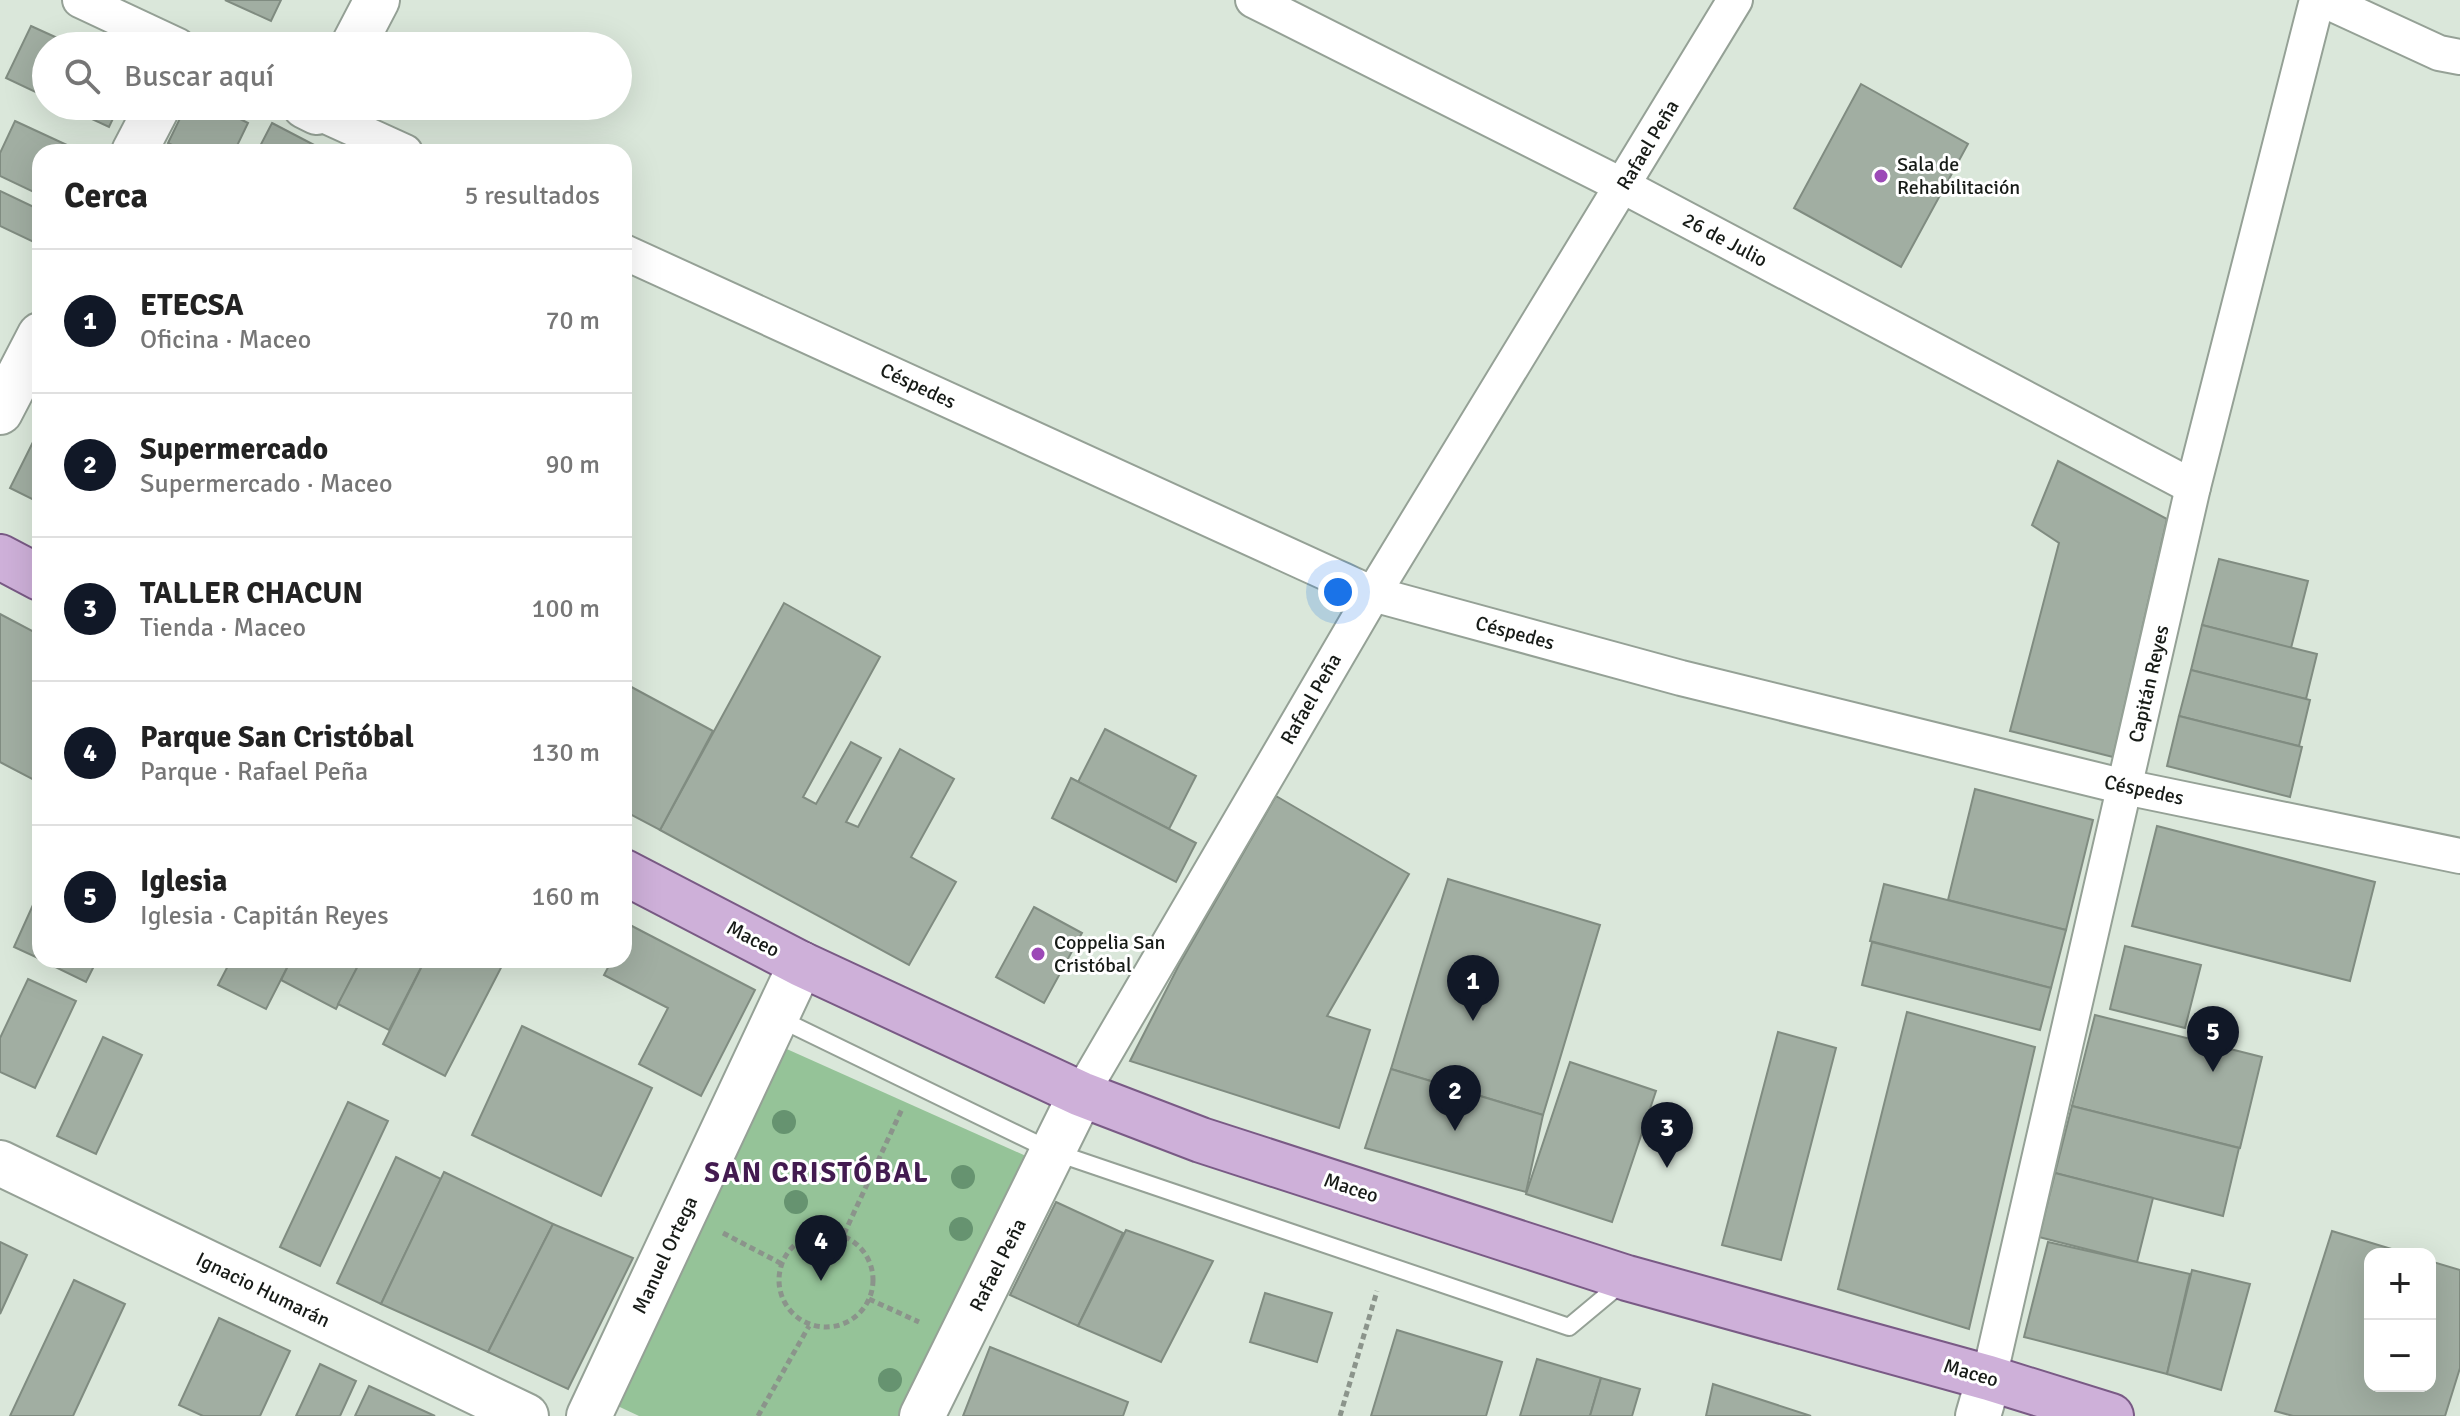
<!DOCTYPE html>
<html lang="es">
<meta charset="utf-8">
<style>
:root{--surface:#fff;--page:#f6f6f6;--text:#222;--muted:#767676;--line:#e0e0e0;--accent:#111827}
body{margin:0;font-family:Signika,sans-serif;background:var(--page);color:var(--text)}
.controls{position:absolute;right:24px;bottom:24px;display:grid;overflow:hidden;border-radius:16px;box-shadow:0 8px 32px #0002}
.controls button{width:72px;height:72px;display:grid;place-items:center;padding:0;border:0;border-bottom:2px solid var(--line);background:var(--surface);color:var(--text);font:40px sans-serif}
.you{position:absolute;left:1338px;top:592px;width:28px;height:28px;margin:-20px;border:6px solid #fff;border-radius:50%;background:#1a73e8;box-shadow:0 0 0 12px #1a73e833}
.badge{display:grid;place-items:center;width:52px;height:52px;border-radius:50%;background:var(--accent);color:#fff;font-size:26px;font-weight:700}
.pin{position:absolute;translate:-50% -66px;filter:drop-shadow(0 2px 4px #0008)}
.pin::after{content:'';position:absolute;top:42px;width:28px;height:24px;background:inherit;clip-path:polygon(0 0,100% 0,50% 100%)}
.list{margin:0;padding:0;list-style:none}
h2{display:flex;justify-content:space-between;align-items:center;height:104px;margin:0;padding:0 32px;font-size:34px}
h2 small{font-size:26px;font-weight:400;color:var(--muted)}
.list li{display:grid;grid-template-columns:52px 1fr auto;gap:24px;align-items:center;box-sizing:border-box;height:144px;padding:0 32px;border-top:2px solid var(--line)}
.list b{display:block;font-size:30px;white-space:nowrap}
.list p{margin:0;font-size:26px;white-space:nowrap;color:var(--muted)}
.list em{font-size:26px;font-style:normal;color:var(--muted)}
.icon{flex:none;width:44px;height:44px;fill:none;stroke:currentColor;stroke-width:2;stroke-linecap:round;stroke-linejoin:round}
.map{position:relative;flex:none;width:2460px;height:1416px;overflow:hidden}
.search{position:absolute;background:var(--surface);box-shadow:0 8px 32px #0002;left:32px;top:32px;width:600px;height:88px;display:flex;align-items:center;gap:20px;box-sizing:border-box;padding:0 28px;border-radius:44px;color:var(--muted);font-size:30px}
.panel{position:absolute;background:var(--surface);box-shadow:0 8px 32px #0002;left:32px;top:144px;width:600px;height:824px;border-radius:24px}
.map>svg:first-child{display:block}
.green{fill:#95c398}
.building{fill:#a1aea2;stroke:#808c81;stroke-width:2}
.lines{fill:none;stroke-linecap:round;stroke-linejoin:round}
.lane-casing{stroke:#95a196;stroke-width:20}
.street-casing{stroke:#95a196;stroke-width:38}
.secondary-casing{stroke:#95a196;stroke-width:48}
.primary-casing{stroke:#795a85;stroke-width:48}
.path{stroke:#8b948b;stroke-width:5;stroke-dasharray:6 4;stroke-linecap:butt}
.lane{stroke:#fff;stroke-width:16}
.street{stroke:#fff;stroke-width:34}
.secondary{stroke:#fff;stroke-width:44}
.primary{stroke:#ceb0d9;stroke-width:44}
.tree{fill:#669370}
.poi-dot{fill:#9c49b7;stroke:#fff;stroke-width:3}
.labels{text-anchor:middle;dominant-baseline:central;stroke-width:6;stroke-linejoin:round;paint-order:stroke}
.street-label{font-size:20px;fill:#171b17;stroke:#fff}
.poi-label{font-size:20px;fill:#171b17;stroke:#fff;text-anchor:start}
.district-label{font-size:28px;font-weight:bold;letter-spacing:2px;fill:#431b50;stroke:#fff}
</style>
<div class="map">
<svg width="2460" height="1416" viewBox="0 0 2460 1416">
<rect width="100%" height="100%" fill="#dae7da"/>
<path class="green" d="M780 1046 1037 1161 909 1416H639L607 1401Z"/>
<g class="building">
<path d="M225 0H281L271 21Z"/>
<path d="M31 26 75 46H46V97L6 78Z"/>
<path d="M1861 84 1968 144 1901 267 1794 208Z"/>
<path d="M64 106H119L109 127Z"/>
<path d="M186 106H215L248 123 234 152H186L168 143Z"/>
<path d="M15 121 82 152H40V195L0 176V153Z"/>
<path d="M272 123 320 148 318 152H257Z"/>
<path d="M0 191 40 210V245L0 226Z"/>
<path d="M40 428V503L10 488Z"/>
<path d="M2058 461 2167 519 2113 757 2010 731 2059 543 2032 525Z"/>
<path d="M2219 559 2308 581 2291 648 2202 625Z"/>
<path d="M784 603 880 657 803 797 816 804 851 742 881 758 846 822 858 827 900 749 954 779 911 857 956 882 909 965 660 830Z"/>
<path d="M0 614 40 635V773L36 781 0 762Z"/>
<path d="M2202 625 2317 654 2306 699 2191 670Z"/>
<path d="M2191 670 2310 700 2299 746 2179 716Z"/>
<path d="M624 683 713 731 660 830 624 811Z"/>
<path d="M2179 716 2302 747 2290 797 2167 766Z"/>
<path d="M1105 729 1196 776 1169 829 1078 782Z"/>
<path d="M1071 778 1196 843 1176 882 1052 818Z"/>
<path d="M1975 789 2093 820 2066 930 1948 900Z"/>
<path d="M1276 796 1409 874 1327 1016 1370 1030 1339 1128 1130 1061 1179 965Z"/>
<path d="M2157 826 2375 882 2350 981 2132 926Z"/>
<path d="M1448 879 1600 925 1543 1115 1391 1069Z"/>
<path d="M1884 884 2066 930 2051 988 1870 941Z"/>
<path d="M37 896 40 897V959L14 947Z"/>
<path d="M1034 907 1082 933 1044 1003 996 977Z"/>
<path d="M630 925 755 990 701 1096 639 1064 668 1008 604 975 612 960H624V936Z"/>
<path d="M1872 942 2051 988 2040 1030 1862 985Z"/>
<path d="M2125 946 2201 965 2185 1028 2110 1009Z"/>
<path d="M41 960H97L86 982Z"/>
<path d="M231 960H291L266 1009 218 985Z"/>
<path d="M291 960H361L336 1009 281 980Z"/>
<path d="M361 960H425L389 1030 338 1004Z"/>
<path d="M425 960H505L445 1076 383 1044Z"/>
<path d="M28 979 76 1001 35 1088 0 1072V1038Z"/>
<path d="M1907 1012 2035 1047 1969 1329 1838 1289Z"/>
<path d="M2095 1015 2262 1057 2240 1148 2072 1106Z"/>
<path d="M522 1026 652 1088 601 1196 472 1135Z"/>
<path d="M1778 1032 1836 1048 1781 1260 1722 1245Z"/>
<path d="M103 1037 142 1055 96 1154 57 1136Z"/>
<path d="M1570 1062 1656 1091 1612 1222 1526 1194Z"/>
<path d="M1391 1069 1543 1115 1526 1192 1365 1148Z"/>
<path d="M348 1102 388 1121 320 1266 280 1247Z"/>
<path d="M2072 1106 2239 1148 2223 1216 2055 1173Z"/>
<path d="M396 1157 441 1179 381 1304 337 1283Z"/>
<path d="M444 1172 553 1224 488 1352 381 1304Z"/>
<path d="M2055 1173 2153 1198 2137 1262 2039 1237Z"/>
<path d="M1056 1202 1123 1233 1078 1326 1010 1295Z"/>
<path d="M553 1224 633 1258 568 1389 488 1352Z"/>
<path d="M1126 1230 1213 1261 1161 1362 1078 1326Z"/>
<path d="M2332 1231 2408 1254H2370V1386H2430V1261L2460 1270V1368L2445 1416H2293L2275 1411Z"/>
<path d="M0 1242 27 1255 0 1314Z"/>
<path d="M2048 1242 2190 1274 2167 1374 2024 1337Z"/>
<path d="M2192 1270 2250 1284 2221 1390 2167 1374Z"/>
<path d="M74 1280 125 1304 73 1416H10Z"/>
<path d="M1265 1293 1332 1313 1317 1362 1250 1342Z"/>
<path d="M219 1318 290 1351 260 1416H203L179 1405Z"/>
<path d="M1397 1330 1502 1362 1486 1416H1371Z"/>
<path d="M990 1347 1128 1402 1123 1416H963Z"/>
<path d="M1537 1359 1601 1378 1590 1416H1520Z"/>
<path d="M320 1364 356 1381 340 1416H296Z"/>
<path d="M1601 1378 1640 1389 1632 1416H1590Z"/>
<path d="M1713 1384 1811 1416H1706Z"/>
<path d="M369 1386 435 1416H355Z"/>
</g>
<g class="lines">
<g class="lane-casing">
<path id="lane" d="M778 1018 1054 1152 1569 1327 1623 1282"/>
</g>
<g class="street-casing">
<g id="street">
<path d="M80 0 178 46"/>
<path d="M1253 0 1623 186 2193 487"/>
<path d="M2324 0 2439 53 2460 57"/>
<path d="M317 112 405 152"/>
<path d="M624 252 1373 594 1681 678 2125 787 2460 856"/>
<path d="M1081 1094 1373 594 1735 0"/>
<path d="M1989 1378 2193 487 2317 0"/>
</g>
</g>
<g class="secondary-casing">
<g id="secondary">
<path d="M353 46 377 0"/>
<path d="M305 106 317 112 320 106"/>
<path d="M134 152 158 106"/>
<path d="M0 412 40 335"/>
<path d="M0 1163 526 1416"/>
<path d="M589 1416 801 964"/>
<path d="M922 1416 1081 1094"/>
<path d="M1978 1416 1989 1378"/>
</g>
</g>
<g class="primary-casing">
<g id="primary">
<path d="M0 557 40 578"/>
<path d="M624 872 801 964 1081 1094 1201 1140 1627 1278 1989 1378 2111 1416"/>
</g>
</g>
<g class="path">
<circle cx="826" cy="1280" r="47"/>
<path d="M723 1233 782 1264"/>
<path d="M844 1234 902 1109"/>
<path d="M869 1299 919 1322"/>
<path d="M758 1416 809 1326"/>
<path d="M1340 1416 1377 1291"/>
</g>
<use href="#lane" class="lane"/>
<use href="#street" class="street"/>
<use href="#secondary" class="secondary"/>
<use href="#primary" class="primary"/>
</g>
<g class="tree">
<circle cx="784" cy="1122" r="12"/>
<circle cx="963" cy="1177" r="12"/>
<circle cx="796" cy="1202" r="12"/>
<circle cx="961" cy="1229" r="12"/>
<circle cx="890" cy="1380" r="12"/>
</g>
<g class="poi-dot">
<circle cx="1881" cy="176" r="8"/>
<circle cx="1038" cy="954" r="8"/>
</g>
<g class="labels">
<g class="street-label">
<text transform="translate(1648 145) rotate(-59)">Rafael Peña</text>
<text transform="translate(1725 240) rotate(28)">26 de Julio</text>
<text transform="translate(918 386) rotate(25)">Céspedes</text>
<text transform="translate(1515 633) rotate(15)">Céspedes</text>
<text transform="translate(2149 684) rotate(-77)">Capitán Reyes</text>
<text transform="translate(1311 699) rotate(-60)">Rafael Peña</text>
<text transform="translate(2144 790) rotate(12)">Céspedes</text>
<text transform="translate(753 939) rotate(27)">Maceo</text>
<text transform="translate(1351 1188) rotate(18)">Maceo</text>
<text transform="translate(665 1255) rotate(-65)">Manuel Ortega</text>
<text transform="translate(998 1265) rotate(-63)">Rafael Peña</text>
<text transform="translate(263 1290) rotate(26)">Ignacio Humarán</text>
<text transform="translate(1971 1373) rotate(16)">Maceo</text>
</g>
<g class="poi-label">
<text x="1897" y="164">Sala de<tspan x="1897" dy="23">Rehabilitación</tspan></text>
<text x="1054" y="942">Coppelia San<tspan x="1054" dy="23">Cristóbal</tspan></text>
</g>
<g class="district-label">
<text x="817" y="1173">SAN CRISTÓBAL</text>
</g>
</g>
</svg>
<div class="controls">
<button>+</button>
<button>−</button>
</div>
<div class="you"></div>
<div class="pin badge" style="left:1473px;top:1021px">1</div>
<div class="pin badge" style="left:1455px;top:1131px">2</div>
<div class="pin badge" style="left:1667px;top:1168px">3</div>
<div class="pin badge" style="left:821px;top:1281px">4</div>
<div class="pin badge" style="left:2213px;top:1072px">5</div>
<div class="search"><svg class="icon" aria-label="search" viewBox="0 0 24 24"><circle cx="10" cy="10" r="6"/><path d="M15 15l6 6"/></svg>Buscar aquí</div>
<section class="panel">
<h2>Cerca<small>5 resultados</small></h2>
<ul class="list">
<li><span class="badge">1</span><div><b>ETECSA</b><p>Oficina · Maceo</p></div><em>70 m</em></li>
<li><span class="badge">2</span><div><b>Supermercado</b><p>Supermercado · Maceo</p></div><em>90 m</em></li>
<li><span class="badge">3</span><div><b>TALLER CHACUN</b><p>Tienda · Maceo</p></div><em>100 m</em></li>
<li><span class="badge">4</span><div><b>Parque San Cristóbal</b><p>Parque · Rafael Peña</p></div><em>130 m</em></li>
<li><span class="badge">5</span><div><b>Iglesia</b><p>Iglesia · Capitán Reyes</p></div><em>160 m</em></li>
</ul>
</section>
</div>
